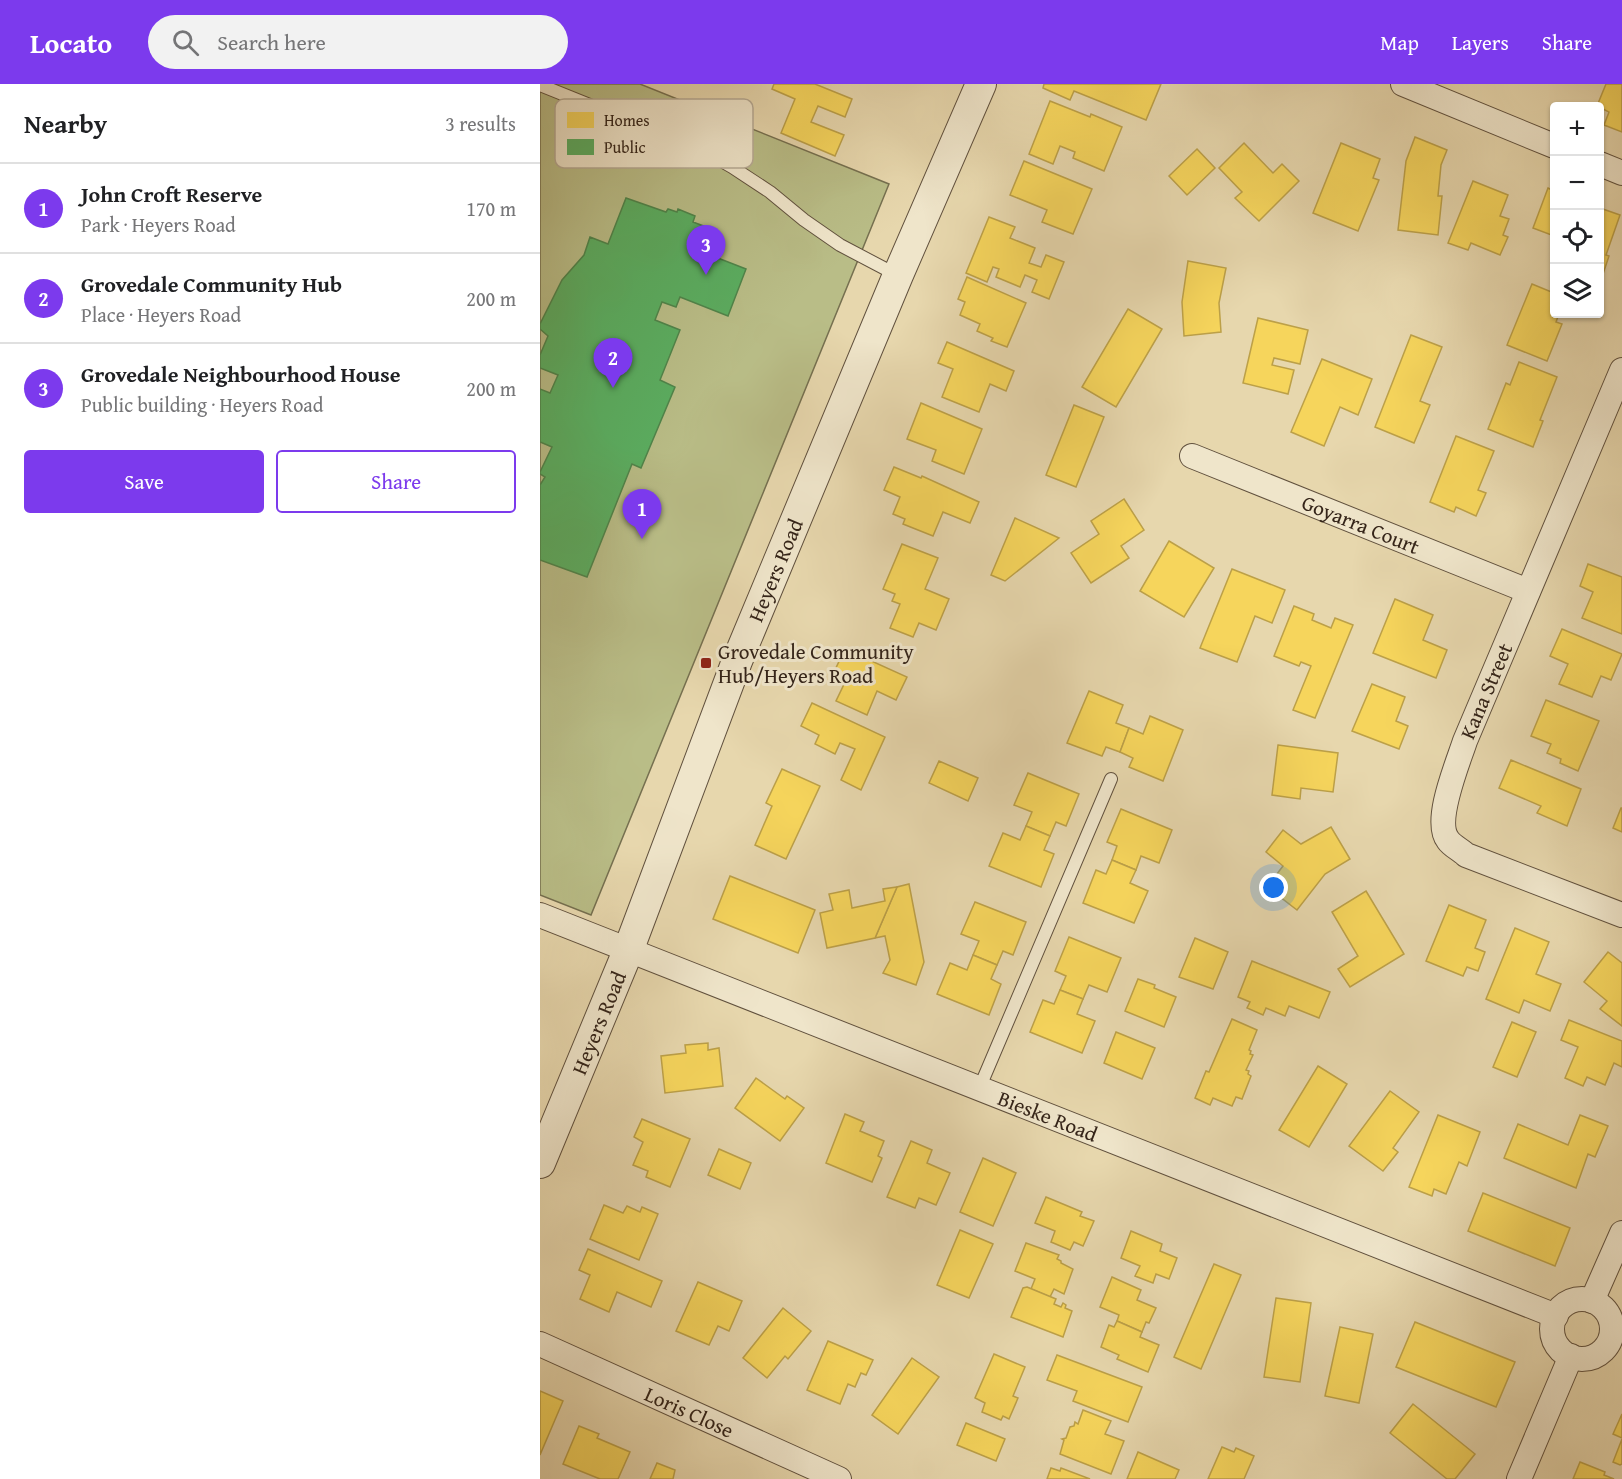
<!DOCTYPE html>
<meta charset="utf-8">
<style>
:root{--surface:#fff;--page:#f2f2f2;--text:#202124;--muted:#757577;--line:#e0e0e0;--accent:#7c3aed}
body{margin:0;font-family:"Gentium Book Plus",serif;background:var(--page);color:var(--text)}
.controls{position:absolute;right:18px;top:18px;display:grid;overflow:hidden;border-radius:6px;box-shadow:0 2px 4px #0004}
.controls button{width:54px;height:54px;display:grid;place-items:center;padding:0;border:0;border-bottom:2px solid var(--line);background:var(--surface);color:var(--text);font:30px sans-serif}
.you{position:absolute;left:734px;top:804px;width:21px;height:21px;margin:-15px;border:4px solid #fff;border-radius:50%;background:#1a73e8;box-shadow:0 0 0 9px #1a73e833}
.badge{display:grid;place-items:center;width:39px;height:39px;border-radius:50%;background:var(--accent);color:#fff;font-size:20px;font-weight:700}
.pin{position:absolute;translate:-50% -50px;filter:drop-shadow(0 2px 3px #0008)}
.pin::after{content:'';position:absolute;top:32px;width:21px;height:18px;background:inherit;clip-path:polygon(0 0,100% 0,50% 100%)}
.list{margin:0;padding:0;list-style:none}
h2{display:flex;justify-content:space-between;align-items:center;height:78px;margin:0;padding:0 24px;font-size:26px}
h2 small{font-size:20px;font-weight:400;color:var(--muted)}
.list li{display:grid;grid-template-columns:39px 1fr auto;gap:18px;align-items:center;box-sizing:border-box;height:90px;padding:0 24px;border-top:2px solid var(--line)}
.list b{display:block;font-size:22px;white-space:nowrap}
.list p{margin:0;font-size:20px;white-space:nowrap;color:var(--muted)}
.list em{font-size:20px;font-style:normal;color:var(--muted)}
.actions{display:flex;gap:12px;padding:18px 24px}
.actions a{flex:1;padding:14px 0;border:2px solid var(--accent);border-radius:6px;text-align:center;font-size:21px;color:var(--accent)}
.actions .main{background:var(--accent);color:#fff}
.icon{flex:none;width:33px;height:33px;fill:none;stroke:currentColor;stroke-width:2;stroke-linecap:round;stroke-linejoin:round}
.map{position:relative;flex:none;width:1082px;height:1395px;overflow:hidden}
header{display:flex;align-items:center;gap:36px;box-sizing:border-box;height:84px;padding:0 30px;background:var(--accent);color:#fff}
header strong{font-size:28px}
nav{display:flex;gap:33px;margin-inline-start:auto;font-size:21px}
.search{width:420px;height:54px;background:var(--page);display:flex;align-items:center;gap:15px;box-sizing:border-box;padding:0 21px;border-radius:33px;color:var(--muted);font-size:22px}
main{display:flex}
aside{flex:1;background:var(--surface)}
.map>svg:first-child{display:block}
.green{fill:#b9bd87;stroke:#767050;stroke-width:1.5}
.homes{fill:#f6d55c;stroke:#bca048;stroke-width:1.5}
.public{fill:#5aae61;stroke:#4f854b;stroke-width:1.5}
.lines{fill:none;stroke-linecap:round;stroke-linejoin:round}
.service-casing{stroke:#61513e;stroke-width:14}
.minor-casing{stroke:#61513e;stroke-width:26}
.tertiary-casing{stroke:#61513e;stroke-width:32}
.service{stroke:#efe5ca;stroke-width:12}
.minor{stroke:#efe5ca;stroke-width:24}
.tertiary{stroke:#efe5ca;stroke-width:30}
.poi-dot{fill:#8f2418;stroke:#efe5ca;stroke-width:2}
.labels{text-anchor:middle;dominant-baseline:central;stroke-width:6;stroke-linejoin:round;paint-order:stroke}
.street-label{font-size:21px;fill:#342419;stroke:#efe5ca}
.poi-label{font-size:21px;fill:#342419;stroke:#efe5ca;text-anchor:start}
.key{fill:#efe5ca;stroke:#b7ab95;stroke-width:1.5}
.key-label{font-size:16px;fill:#342419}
</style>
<header>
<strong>Locato</strong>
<div class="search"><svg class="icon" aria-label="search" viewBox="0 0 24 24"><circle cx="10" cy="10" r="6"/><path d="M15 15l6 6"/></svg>Search here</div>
<nav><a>Map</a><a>Layers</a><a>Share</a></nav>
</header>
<main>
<aside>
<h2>Nearby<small>3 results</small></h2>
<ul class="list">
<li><span class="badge">1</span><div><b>John Croft Reserve</b><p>Park · Heyers Road</p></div><em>170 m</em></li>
<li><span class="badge">2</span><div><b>Grovedale Community Hub</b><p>Place · Heyers Road</p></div><em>200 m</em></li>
<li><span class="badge">3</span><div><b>Grovedale Neighbourhood House</b><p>Public building · Heyers Road</p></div><em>200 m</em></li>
</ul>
<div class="actions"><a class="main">Save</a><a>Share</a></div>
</aside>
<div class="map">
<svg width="1082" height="1395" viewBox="0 0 1082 1395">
<rect width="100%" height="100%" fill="#e7d7ad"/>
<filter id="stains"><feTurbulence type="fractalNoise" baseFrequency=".00333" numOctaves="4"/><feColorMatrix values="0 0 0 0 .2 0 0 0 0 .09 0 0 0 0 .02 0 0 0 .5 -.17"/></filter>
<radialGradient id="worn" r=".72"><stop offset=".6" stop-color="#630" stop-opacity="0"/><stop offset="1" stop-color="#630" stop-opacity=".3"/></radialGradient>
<path class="green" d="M0 0H100L349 100 51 831 0 811Z"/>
<g class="homes">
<path d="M234 0H275L312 15 305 33 278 22 271 38 304 51 295 72 241 49 255 15 232 5Z"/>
<path d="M504 0H621L606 36 534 7 530 16 503 4Z"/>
<path d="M1066 0H1082V48L1064 41 1069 28 1057 22Z"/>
<path d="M510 17 550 33 551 30 582 43 564 87 533 74 535 68 520 62 513 80 489 70Z"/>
<path d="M875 53 907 66 901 81 898 112H902L898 151 858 146 866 77Z"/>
<path d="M704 59 733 89 742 80 759 97 719 137 695 114 702 108 679 84Z"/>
<path d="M801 59 840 75 833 94 839 96 818 147 773 129Z"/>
<path d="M657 65 675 84 647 111 629 92Z"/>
<path d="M484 77 552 105 533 150 502 138 507 126 470 111Z"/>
<path d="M933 97 968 111 960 132 969 135 963 151 968 153 960 171 931 159 928 166 908 159Z"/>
<path d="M1008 104 1014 107V152L993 144Z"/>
<path d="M1060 124 1080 131 1066 171 1069 172 1060 199Z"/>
<path d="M449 133 475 143 470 154 495 164 489 179 501 183 506 171 524 178 509 215 492 208 497 196 485 191 480 203 456 193 459 185 453 183 447 198 426 189Z"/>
<path d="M648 177 686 184 679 219 681 248 644 252 642 218Z"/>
<path d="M427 193 486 219 467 263 451 257 453 254 437 247 440 240 420 231 425 218 418 215Z"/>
<path d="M992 200 1014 209V230H1019L1016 238 1022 240 1007 277 967 261Z"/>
<path d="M588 225 622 245 576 323 542 303Z"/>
<path d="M718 234 768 246 760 280 734 274 732 281 754 286 748 310 703 299Z"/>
<path d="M871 251 902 263 880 317 890 321 874 359 835 343Z"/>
<path d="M407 258 474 287 466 307 450 300 439 328 402 313 413 285 398 279Z"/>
<path d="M782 275 832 295 818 331 800 323 784 362 751 348Z"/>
<path d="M979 278 1017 293 1000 336 1003 337 993 363 948 345 966 299 970 301Z"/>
<path d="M381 319 442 345 424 390 392 377 396 366 367 355Z"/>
<path d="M534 321 564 333 536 403 506 391Z"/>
<path d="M916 352 954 367 938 406 946 409 936 432 916 423 914 428 890 418Z"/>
<path d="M354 383 381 394 382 392 439 418 430 439 403 428 393 452 363 440 365 435 353 430 360 413 344 406Z"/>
<path d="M584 415 604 446 581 462 589 474 551 499 531 469 559 450 551 437Z"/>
<path d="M475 434 519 454 465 497 451 491Z"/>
<path d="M629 457 674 484 644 533 600 507Z"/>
<path d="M362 460 398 474 385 505 409 515 396 546 379 539 373 553 350 544 360 520 352 517 355 510 343 505Z"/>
<path d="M1048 480 1082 493V550L1042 534 1053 508 1040 502Z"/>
<path d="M692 485 745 506 732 539 715 532 697 578 660 564Z"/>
<path d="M855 515 893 531 883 556 907 566 896 594 833 569Z"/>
<path d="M754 522 774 530 772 536 791 544 795 534 813 541 775 634 753 626 771 582 761 578 759 582 734 572Z"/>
<path d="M1022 545 1082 570 1071 596 1061 592 1052 613 1019 600 1028 580 1010 572Z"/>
<path d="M305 565 367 593 356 616 337 607 327 631 296 617 307 594 294 588Z"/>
<path d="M832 600 865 613 856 637 868 642 859 665 812 647Z"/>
<path d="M549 607 583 621 576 639 589 644 580 668 566 663 562 672 527 659Z"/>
<path d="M1006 616 1059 637 1038 687 1020 679 1021 675 1007 669 1011 660 991 652Z"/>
<path d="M272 619 345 653 321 706 301 696 315 665 300 659 295 670 275 660 279 651 261 642Z"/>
<path d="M610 632 643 646 623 697 589 683 593 674 580 668 589 644 603 650Z"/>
<path d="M738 661 798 669 793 708 761 704 760 715 732 711Z"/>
<path d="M971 676 1041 705 1027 742 997 729 1001 722 959 704Z"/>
<path d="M399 677 438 694 428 717 389 699Z"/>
<path d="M242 685 280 702 246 775 215 761 232 722 226 719Z"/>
<path d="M488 689 539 710 526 742 516 738 510 752 486 742 492 728 474 721Z"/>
<path d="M1081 724H1082V748L1073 744Z"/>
<path d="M581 725 632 746 619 779 601 772 596 786 572 776 577 762 567 758Z"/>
<path d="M486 742 510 752 504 766 514 770 501 803 449 782 463 749 480 756Z"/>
<path d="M791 743 810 775 785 790 757 826 727 803 743 782 726 768 743 746 761 760Z"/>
<path d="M572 776 596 786 590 799 608 807 594 839 543 819 556 786 566 790Z"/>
<path d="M190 792 275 826 258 869 173 835Z"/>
<path d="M369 800 384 878 376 901 343 889 350 876 345 852 335 854 357 803Z"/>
<path d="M357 803 335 854 287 864 280 829 293 826 289 810 309 806 312 824 345 817 343 805Z"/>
<path d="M826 807 864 870 810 903 798 885 818 872 792 828Z"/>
<path d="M435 818 486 838 473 871 463 867 457 881 433 871 439 857 421 850Z"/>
<path d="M909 821 946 836 935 864 945 868 938 887 927 883 923 892 886 877Z"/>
<path d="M975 844 1009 858 996 890 1021 900 1010 927 984 916 979 929 946 915Z"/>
<path d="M529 853 581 874 567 908 549 901 543 915 520 906 526 892 515 887Z"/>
<path d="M655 854 688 868 673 905 639 893Z"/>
<path d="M1068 868 1082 879V942L1060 925 1067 917 1044 898Z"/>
<path d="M433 871 457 881 451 895 461 900 449 931 397 910 410 879 427 886Z"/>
<path d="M712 877 790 908 779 934 749 922 745 932 726 924 723 931 707 924 710 918 698 913Z"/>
<path d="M598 895 615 901 614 904 636 913 624 943 585 927Z"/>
<path d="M520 906 543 915 537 930 555 937 542 969 490 948 503 916 514 920Z"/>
<path d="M692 935 717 946 709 966 711 967 710 970 713 971 706 986 709 987 708 990 711 992 702 1015 696 1013 692 1022 673 1014 670 1021 655 1014 666 987 669 988Z"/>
<path d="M1029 936 1082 957V983L1074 979 1065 1001 1047 993 1043 1002 1025 994 1038 963 1021 956Z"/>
<path d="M972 938 996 948 977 993 953 983Z"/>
<path d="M576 948 615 964 602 995 564 979Z"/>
<path d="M168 959V966L179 964 183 1002 125 1009 121 972 146 969 145 961Z"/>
<path d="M778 982 807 1000 769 1063 739 1046Z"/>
<path d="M216 994 245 1015 247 1012 264 1024 240 1057 195 1024Z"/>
<path d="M850 1007 879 1028 853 1064 858 1068 843 1087 809 1062Z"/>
<path d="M305 1030 324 1038 320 1047 344 1057 338 1072 342 1074 332 1098 286 1079Z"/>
<path d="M898 1031 940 1048 927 1082 919 1078 906 1110 894 1105 892 1112 869 1103Z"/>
<path d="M1040 1031 1068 1042 1055 1073 1048 1070 1036 1104 964 1074 978 1040 1028 1061Z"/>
<path d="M102 1035 150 1055 130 1103 106 1093 108 1087 93 1081 103 1058 94 1053Z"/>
<path d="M371 1057 392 1066 387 1079 410 1089 396 1121 379 1114 375 1124 347 1113Z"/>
<path d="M179 1065 211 1079 200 1105 168 1091Z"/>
<path d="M443 1074 476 1089 453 1142 420 1128Z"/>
<path d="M943 1109 1030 1144 1015 1182 928 1147Z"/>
<path d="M506 1113 542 1128 540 1132 554 1137 543 1162 534 1158 530 1166 511 1158 515 1147 495 1139Z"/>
<path d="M64 1121 83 1129 87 1122 100 1128 102 1123 118 1130 99 1176 50 1155Z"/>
<path d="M420 1146 453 1160 429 1214 397 1201Z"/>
<path d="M591 1147 622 1160 620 1167 637 1174 629 1195 616 1190 613 1199 595 1192 600 1182 581 1174Z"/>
<path d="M486 1159 519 1171 517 1175 521 1177V1179L533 1185 524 1210 514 1205 510 1213 491 1205 495 1195 475 1187Z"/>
<path d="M48 1165 122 1197 111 1223 77 1208 69 1228 40 1215 50 1191 39 1186Z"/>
<path d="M674 1180 701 1191 661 1285 634 1273Z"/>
<path d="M572 1193 601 1206 597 1216 616 1224 609 1239 606 1238 602 1248 577 1237 579 1231 560 1223Z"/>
<path d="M158 1198 202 1217 189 1247 178 1242 169 1261 136 1247Z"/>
<path d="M487 1203 516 1215 514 1220 521 1223 523 1219 526 1221 525 1224 532 1227 523 1253 471 1233 483 1204Z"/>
<path d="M736 1214 771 1219 760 1298 724 1293Z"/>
<path d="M243 1224 271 1247 248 1275 245 1272 227 1294 203 1274Z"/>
<path d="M577 1237 602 1248 600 1253 619 1261 608 1288 577 1275 579 1271 561 1263 569 1241 574 1243Z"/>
<path d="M875 1238 975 1278 956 1323 856 1283Z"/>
<path d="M800 1243 833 1250 819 1319 785 1312Z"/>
<path d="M288 1257 333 1276 326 1291 321 1289 315 1303 308 1300 300 1320 267 1306Z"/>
<path d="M454 1270 485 1283 473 1312 478 1314 469 1335 463 1332 461 1336 442 1328 445 1319 435 1314Z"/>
<path d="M517 1271 602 1303 588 1338 533 1317 537 1307 507 1296Z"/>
<path d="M372 1274 399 1293 358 1350 332 1331Z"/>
<path d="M0 1307 23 1317 0 1371Z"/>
<path d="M873 1320 935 1370 915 1395H907L850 1349Z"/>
<path d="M543 1326 571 1337 565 1350 584 1357 571 1390 520 1370 524 1356 522 1355 526 1354 530 1343 534 1342 535 1338 538 1340Z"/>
<path d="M1082 1330V1354L1073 1350Z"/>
<path d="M426 1339 465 1355 456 1377 417 1361Z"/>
<path d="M39 1342 59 1350 57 1354 90 1368 78 1395H60L23 1380Z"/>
<path d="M1082 1355V1380L1080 1381 1073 1378Z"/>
<path d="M682 1363 694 1368 696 1364 714 1372 704 1395H668Z"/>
<path d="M598 1368 639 1386 635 1395H587Z"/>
<path d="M1040 1378 1065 1388 1064 1391 1074 1395H1033Z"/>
<path d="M117 1379 135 1386 133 1395H110Z"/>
<path d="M511 1384 520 1387 521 1384 550 1395H507Z"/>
</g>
<path class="public" d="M86 114 126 128 128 125 137 128 138 125 155 132 153 138 174 146 165 169 206 185 188 232 140 213 136 223 122 218 115 236 140 246 120 296 135 303 101 384 92 380 47 493 0 476V401L5 393 0 390V388L12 363 0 358V305L10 309 18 291 0 284V271L8 252 0 245V240L22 196 44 171 50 153 68 160Z"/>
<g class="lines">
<g class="service-casing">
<g id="service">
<path d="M0 1 164 67 192 83 230 108 264 136 300 161 357 191"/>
<path d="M439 1005 571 695"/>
</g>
</g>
<g class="minor-casing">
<g id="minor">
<path d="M863 0 1014 62"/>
<path d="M1060 80 1082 89"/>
<path d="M1082 286 925 657C918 679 893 737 908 756 912 762 921 766 926 771L1082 831"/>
<path id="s1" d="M652 372 988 507"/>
<path id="s2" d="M0 831 1016 1232"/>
<circle cx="1042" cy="1245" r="30"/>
<path d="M1052 1217 1082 1149"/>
<path id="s3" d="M0 1260 299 1395"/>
<path d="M979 1395 1031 1272"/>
</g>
</g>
<g class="tertiary-casing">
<g id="tertiary">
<path id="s4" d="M0 1079 88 867 197 577 358 191 441 0"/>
</g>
</g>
<use href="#service" class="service"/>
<use href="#minor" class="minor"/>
<use href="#tertiary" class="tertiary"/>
</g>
<rect class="poi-dot" x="160" y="573" width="12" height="12" rx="3"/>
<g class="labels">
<g class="street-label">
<text stroke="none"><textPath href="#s1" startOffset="182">Goyarra Court</textPath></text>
<text stroke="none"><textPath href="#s4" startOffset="638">Heyers Road</textPath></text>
<text transform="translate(946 607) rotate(-67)">Kana Street</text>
<text stroke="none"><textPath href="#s4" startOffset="152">Heyers Road</textPath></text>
<text stroke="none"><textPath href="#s2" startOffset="546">Bieske Road</textPath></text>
<text stroke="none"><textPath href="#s3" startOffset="164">Loris Close</textPath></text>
</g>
<g class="poi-label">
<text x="178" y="567">Grovedale Community<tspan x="178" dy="24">Hub/Heyers Road</tspan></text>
</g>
</g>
<rect x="15" y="15" width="198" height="69" rx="9" class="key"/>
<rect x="27" y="28" width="27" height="16" fill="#f6d55c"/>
<rect x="27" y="55" width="27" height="16" fill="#5aae61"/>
<g class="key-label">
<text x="64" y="42">Homes</text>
<text x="64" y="69">Public</text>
</g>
<rect width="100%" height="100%" filter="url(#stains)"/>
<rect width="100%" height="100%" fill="url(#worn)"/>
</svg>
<div class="controls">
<button>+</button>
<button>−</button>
<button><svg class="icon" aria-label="locate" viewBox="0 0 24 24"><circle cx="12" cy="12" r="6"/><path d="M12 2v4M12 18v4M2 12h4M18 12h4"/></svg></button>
<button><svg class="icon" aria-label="layers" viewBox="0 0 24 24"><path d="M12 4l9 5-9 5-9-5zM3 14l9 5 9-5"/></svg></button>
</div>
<div class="you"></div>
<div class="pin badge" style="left:102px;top:455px">1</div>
<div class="pin badge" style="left:73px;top:304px">2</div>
<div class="pin badge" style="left:166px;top:191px">3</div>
</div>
</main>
